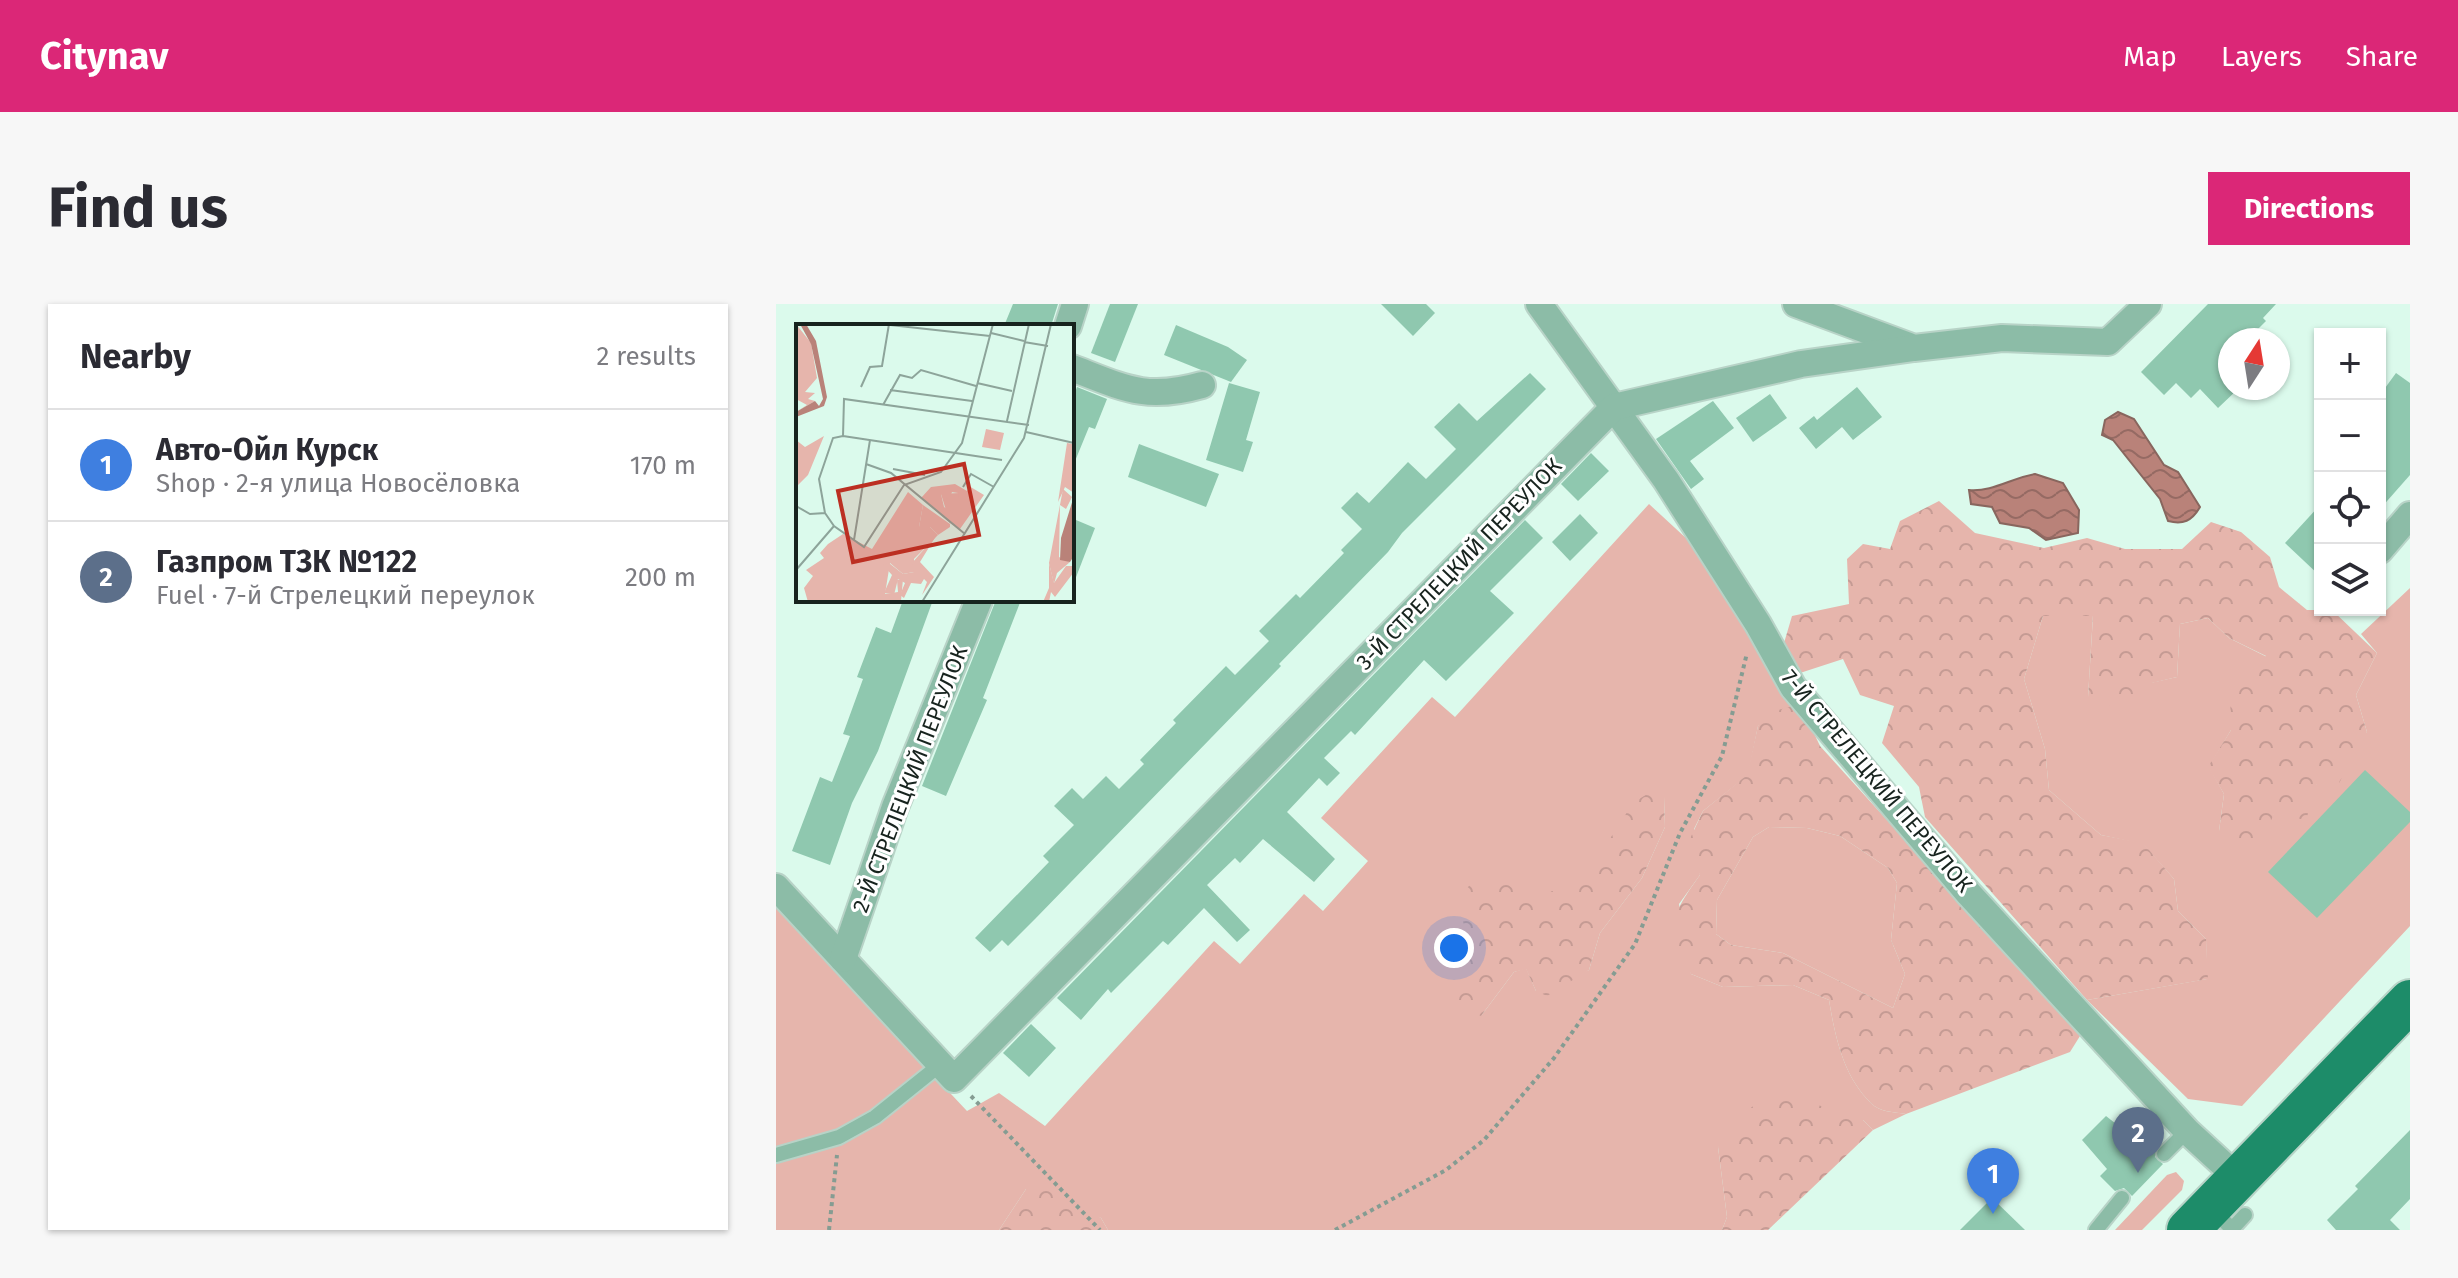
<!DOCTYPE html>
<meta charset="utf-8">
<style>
:root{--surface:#fff;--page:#f7f7f7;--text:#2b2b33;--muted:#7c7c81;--line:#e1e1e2;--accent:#db2777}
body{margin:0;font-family:"Fira Sans",sans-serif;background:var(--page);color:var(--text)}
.controls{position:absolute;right:24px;top:24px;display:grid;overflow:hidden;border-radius:0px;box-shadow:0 2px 6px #0004}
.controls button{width:72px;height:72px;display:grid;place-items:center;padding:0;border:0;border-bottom:2px solid var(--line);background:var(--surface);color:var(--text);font:40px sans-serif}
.compass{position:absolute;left:1442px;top:24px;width:72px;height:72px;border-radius:50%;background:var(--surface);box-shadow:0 2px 6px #0004;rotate:12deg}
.you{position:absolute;left:678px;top:644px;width:28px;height:28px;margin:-20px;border:6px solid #fff;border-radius:50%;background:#1a73e8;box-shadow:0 0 0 12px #1a73e833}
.badge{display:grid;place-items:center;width:52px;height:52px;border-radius:50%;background:var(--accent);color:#fff;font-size:26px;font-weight:700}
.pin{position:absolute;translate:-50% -66px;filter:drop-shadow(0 2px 4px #0008)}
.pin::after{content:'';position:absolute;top:42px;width:28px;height:24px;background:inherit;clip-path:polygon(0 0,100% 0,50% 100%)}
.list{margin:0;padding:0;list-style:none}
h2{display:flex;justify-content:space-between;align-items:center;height:104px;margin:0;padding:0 32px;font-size:34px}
h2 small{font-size:26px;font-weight:400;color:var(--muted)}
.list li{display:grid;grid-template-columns:52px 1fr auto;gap:24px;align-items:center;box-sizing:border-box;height:112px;padding:0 32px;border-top:2px solid var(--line)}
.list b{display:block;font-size:30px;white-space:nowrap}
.list p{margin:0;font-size:26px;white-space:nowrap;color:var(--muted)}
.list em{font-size:26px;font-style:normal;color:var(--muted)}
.icon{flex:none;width:44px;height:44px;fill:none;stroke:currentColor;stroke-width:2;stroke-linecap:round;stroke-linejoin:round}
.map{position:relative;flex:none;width:1634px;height:926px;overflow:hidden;border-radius:0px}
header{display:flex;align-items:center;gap:48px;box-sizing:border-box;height:112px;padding:0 40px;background:var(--accent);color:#fff}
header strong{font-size:38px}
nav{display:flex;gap:44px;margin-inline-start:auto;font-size:28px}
.intro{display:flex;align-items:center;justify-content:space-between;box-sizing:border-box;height:192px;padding:0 48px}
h1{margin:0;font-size:56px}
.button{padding:20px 36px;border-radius:0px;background:var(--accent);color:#fff;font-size:28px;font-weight:700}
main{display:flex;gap:48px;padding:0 48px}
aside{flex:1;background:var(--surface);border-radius:0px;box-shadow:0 2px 6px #0004}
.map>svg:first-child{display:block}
.green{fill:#e6b5ac;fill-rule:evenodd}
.forest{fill:url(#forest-crowns);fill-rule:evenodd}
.water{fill:url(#water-waves);stroke:#88665e;stroke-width:2}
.building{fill:#8fc8af}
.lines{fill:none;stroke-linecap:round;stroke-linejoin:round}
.lane-casing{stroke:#b8d3c7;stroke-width:18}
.street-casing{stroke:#b8d3c7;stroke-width:30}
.primary-casing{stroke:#b8d3c7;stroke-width:46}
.path{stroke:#859c92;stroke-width:4;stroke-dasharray:4 4;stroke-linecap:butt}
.lane{stroke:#8cbca7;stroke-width:14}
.street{stroke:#8cbca7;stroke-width:26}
.primary{stroke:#1d8c69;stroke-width:42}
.labels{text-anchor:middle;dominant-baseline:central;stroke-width:6;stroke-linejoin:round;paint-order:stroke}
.street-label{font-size:22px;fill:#17231e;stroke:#fff}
.inset-road{fill:none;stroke:#8da49a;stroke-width:2}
.view{fill:#bc2f22;fill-opacity:0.15;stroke:#bc2f22;stroke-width:4}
.inset-edge{fill:none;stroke:#17231e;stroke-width:4}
</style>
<header>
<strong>Citynav</strong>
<nav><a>Map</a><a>Layers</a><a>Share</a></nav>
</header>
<div class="intro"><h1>Find us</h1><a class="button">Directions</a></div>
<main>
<aside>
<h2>Nearby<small>2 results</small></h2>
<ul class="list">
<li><span class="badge" style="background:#3f7fe0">1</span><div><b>Авто-Ойл Курск</b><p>Shop · 2-я улица Новосёловка</p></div><em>170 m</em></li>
<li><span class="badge" style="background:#5c6f8a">2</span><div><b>Газпром ТЗК №122</b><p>Fuel · 7-й Стрелецкий переулок</p></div><em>200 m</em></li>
</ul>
</aside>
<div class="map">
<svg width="1634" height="926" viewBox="0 0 1634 926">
<defs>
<pattern id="forest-crowns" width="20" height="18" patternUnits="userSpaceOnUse" patternTransform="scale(2)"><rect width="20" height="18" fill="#e6b5ac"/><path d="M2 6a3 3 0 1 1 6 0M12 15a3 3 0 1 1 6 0" fill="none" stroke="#c59b94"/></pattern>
<pattern id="water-waves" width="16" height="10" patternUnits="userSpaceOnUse" patternTransform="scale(2)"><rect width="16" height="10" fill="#b98279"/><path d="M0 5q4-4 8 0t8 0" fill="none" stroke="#956a63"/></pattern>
</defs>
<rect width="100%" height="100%" fill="#dbfaec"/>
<g class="green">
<path d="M873 200 924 247 1017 402 982 422 972 471 927 507 918 525 924 571 903 600 915 670 947 683 1017 681 1053 696C1059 732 1067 772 1095 799 1103 808 1118 808 1130 810L1097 826 1087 816 942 843 951 913 946 926H332L325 914 250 885 223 926H0V604L191 807 223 789 269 822 438 637 464 660 528 590 547 607 592 557 545 514 656 393 679 413ZM888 493 889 523 866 574 824 629 813 666 760 687 750 664 738 668 705 712 757 613 786 632Z"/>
<path d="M1634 284V622L1466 802 1412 795 1311 696 1431 675 1430 635 1402 607 1398 575 1367 540 1325 531 1273 486 1269 445 1248 375 1267 312 1317 311 1312 393 1401 373 1404 320 1432 314 1453 334 1491 353 1455 388V426L1433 463 1448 490 1443 527 1498 510 1541 480 1591 428 1580 391 1601 349 1585 330Z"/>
<path d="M993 523 1031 524 1064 532 1112 564 1121 579 1115 636 1129 670 1117 704 1007 649 955 641 940 630 941 596 977 533Z"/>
<path d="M1400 868 1408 877 1406 886 1366 926H1339L1391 871Z"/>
</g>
<g class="forest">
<path d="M1163 197 1199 229 1268 244 1311 234 1349 245H1406L1435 218 1465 228 1494 253 1503 283 1531 306H1556L1601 349 1580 391 1591 428 1562 481 1541 480 1530 516 1498 510 1481 546 1443 527 1448 490 1432 463 1455 426 1454 388 1490 352 1453 334 1432 314 1404 320 1401 373 1376 379 1356 410 1312 393 1317 312H1267L1248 375 1269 445 1273 486 1325 531 1367 539 1398 575 1402 607 1430 635 1432 675 1311 696 1149 513 1143 483 1106 439 1118 402 1084 391 1067 355 1024 369 1008 339 1016 312 1073 300 1071 255 1087 240 1114 245 1124 217Z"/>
<path d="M1017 402 1035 423 1044 442 1168 579 1305 713 1304 732 1294 748 1130 810C1118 808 1103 808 1095 799 1067 772 1059 732 1053 696L1017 681 947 683 915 670C890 623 893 614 924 571L911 541 927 507 971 471 982 422 994 408ZM993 523 1031 524 1064 532 1112 564 1121 579 1115 636 1129 670 1117 704 1007 649 955 641 940 630 941 596 977 533Z"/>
<path d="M879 485 888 491 889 523 866 574 824 629 813 666 771 692 760 687 750 665 738 668 705 712C661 697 691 665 691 637 691 625 684 611 682 600 705 555 717 570 750 594L796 582 815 564 857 499Z"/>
<path d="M1012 791 1087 816 1097 826 992 926H946L951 913 942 843C964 816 974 792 1012 791Z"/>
<path d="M266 878 325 914 332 926H223L250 885Z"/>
</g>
<g class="water">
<path d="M1342 108 1358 115 1388 161 1402 168 1424 203C1416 217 1407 221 1392 217L1384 195 1337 136 1326 131 1329 116Z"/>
<path d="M1259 170 1287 179 1303 206 1302 229 1270 236 1253 224 1224 219 1216 203 1195 200 1193 186C1217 188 1235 174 1259 170Z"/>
</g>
<g class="building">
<path d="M237 0H282L275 22H228Z"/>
<path d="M334 0H362L339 58 315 49Z"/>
<path d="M605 0H650L659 9 637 32Z"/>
<path d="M1432 0H1500L1487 14 1490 17 1471 36H1454V84L1462 85 1442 104 1424 85 1415 94 1400 79 1388 91 1365 68Z"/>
<path d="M400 21 452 43 471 56 455 78 388 51Z"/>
<path d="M754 69 770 85 626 229 612 248 503 360 505 362 260 614 232 642 226 636 214 648 199 634 273 558 267 552 298 521 278 502 296 484 307 495 330 472 343 485 368 460 364 456 400 419 397 416 450 362 459 371 493 337 483 327 520 290 524 294 568 249 565 246 586 225 565 204 581 188 593 199 632 158 650 175 680 145 658 123 683 99 701 117Z"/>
<path d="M1620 69 1634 79V171L1604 205V91Z"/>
<path d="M453 79 484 88 470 136 477 138 467 168 430 156Z"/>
<path d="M301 83 331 95 319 125 313 123 297 162 296 97Z"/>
<path d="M1081 83 1106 113 1077 136 1066 123 1040 145 1023 124 1038 112 1041 116Z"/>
<path d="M994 90 1011 114 977 138 960 114Z"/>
<path d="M937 97 958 124 914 157 928 175 915 185 880 135Z"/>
<path d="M363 140 443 170 430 203 352 173Z"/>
<path d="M815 149 833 167 802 197 785 180Z"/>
<path d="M1544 201V272L1509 239Z"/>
<path d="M804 210 822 229 794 257 776 238Z"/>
<path d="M300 216 319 224 297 281 296 228Z"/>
<path d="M749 216 767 234 714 287 738 309 670 377 648 356 579 431 575 427 548 454 564 469 551 482 543 474 511 508 559 555 538 578 487 535 464 559 459 554 431 581 474 626 461 638 428 604 392 641 387 637 335 689 332 685 305 716 281 694Z"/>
<path d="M127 296H157L102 447 76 499 54 561 16 547 44 473 56 478 74 432 67 430 87 375 81 373 100 323 115 329Z"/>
<path d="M220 296H245L207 394 211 396 170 492 146 482Z"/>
<path d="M1589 466 1634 508V518L1541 614 1492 568Z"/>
<path d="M255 720 280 744 253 773 227 749Z"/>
<path d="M1330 812 1359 835 1366 828 1381 843 1379 853 1387 860 1356 892 1348 884 1339 887 1324 872 1331 865 1306 836Z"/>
<path d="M1634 826V895L1614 916 1624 926H1560L1551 916 1582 885 1579 882Z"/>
<path d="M1216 894 1249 926H1184Z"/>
</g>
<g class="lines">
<g class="lane-casing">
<g id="lane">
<path d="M1388 850 1411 827"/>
<path d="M0 851 63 833 99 813 165 760"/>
<path d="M1437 906 1457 926"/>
<path d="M1456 925 1469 911"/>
<path d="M1320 926 1346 894"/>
</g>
</g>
<g class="street-casing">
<g id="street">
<path d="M763 0 890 176 982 320 1017 383 1193 590 1411 827 1462 874"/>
<path d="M1020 0 1133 42"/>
<path d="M292 22 299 0"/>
<path d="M296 64C348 84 370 97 426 81"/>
<path d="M1604 246 1634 211"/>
<path d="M0 583 178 775 838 103 1025 60 1138 44 1226 34 1332 38 1372 0"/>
<path d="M67 655 119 503 203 296"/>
</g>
</g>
<g class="primary-casing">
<path id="primary" d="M1412 926 1634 697"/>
</g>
<g class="path">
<path d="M195 792 324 926"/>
<path d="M53 926 61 851"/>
<path d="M559 926 670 866 708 836 778 754 859 640 904 529 946 452 971 349"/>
</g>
<use href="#lane" class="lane"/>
<use href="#street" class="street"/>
<use href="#primary" class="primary"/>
</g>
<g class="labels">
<g class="street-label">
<text transform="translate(683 260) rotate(-46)">3-Й СТРЕЛЕЦКИЙ ПЕРЕУЛОК</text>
<text transform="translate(134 475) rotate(-69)">2-Й СТРЕЛЕЦКИЙ ПЕРЕУЛОК</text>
<text transform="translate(1101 477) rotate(50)">7-Й СТРЕЛЕЦКИЙ ПЕРЕУЛОК</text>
</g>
</g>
<g transform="translate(20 20)">
<rect width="278" height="278" fill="#dbfaec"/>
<path d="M190 105 208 109 204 126 186 123ZM28 112 12 151 0 163V116L9 123ZM271 119 277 120 278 169 269 163 262 178ZM173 162 188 171 164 205 154 199 145 170 163 169 166 181ZM112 168 127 181 123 203H134L142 211 118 235V248L107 250 94 239 89 270 102 268 101 256 107 255 105 277 12 278 8 264 17 252 10 246 28 234 24 229 32 220 47 210 76 225ZM253 239 258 259 270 242H278V248L259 273 255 268 253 278H247L253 264Z" fill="#e6b5ac"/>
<path d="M0 0 15 19 21 54 9 68 19 69 12 75 19 77 0 88 11 81 0 75ZM159 160 171 167 172 174 165 185 162 169 156 168 153 176 145 170 148 183 162 192 154 199 125 174 135 163ZM127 181 154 200V203L142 211 134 203H123ZM130 212H140L124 238 138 253 126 271 131 258 128 255 125 260 115 259 108 274 104 271 109 259 102 255 98 271 105 277 98 278 93 272 97 270 88 269 96 251 87 241 93 239 107 250 118 248 116 239 130 223Z" fill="#e6b5ac"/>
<path d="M267 165 276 173 270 185 264 181 263 233 274 238 261 249 258 260 253 239Z" fill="#e6b5ac"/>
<path d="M4 0H10L20 17 31 73 28 82 0 93V88L19 77 23 82 27 75 15 20ZM278 172V232L274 238 264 236 265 214Z" fill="#b98279"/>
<path class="inset-road" d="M85 0 194 12M195 9 228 17M228 18 252 22M181 59 216 67M65 63 74 43 86 42 93 0M94 66 176 77M87 81 104 51 116 54 125 46 180 62M211 97 233 0M230 108 278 119M47 112 48 75 233 101M47 112 206 136M70 140 95 149 169 210M97 145 129 151M167 163 175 150 198 163M0 182 14 190 29 189 23 155 37 114 47 112M29 189 38 202 68 223 108 161 145 148 166 119 197 0M58 216 74 116M0 246 38 202M126 278 228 114 255 0"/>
<path class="view" d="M168 140 183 211 57 238 42 167Z"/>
<rect width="278" height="278" class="inset-edge"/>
</g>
</svg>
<div class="controls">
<button>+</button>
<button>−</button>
<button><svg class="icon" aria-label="locate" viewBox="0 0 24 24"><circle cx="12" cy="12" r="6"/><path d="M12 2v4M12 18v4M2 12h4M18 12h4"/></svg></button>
<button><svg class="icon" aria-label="layers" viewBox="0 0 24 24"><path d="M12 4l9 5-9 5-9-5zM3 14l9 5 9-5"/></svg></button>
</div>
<svg class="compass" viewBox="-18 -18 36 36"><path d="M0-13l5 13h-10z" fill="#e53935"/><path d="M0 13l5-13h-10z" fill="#7c7c81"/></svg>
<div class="you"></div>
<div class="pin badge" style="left:1217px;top:910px;background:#3f7fe0">1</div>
<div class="pin badge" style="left:1362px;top:869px;background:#5c6f8a">2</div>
</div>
</main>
